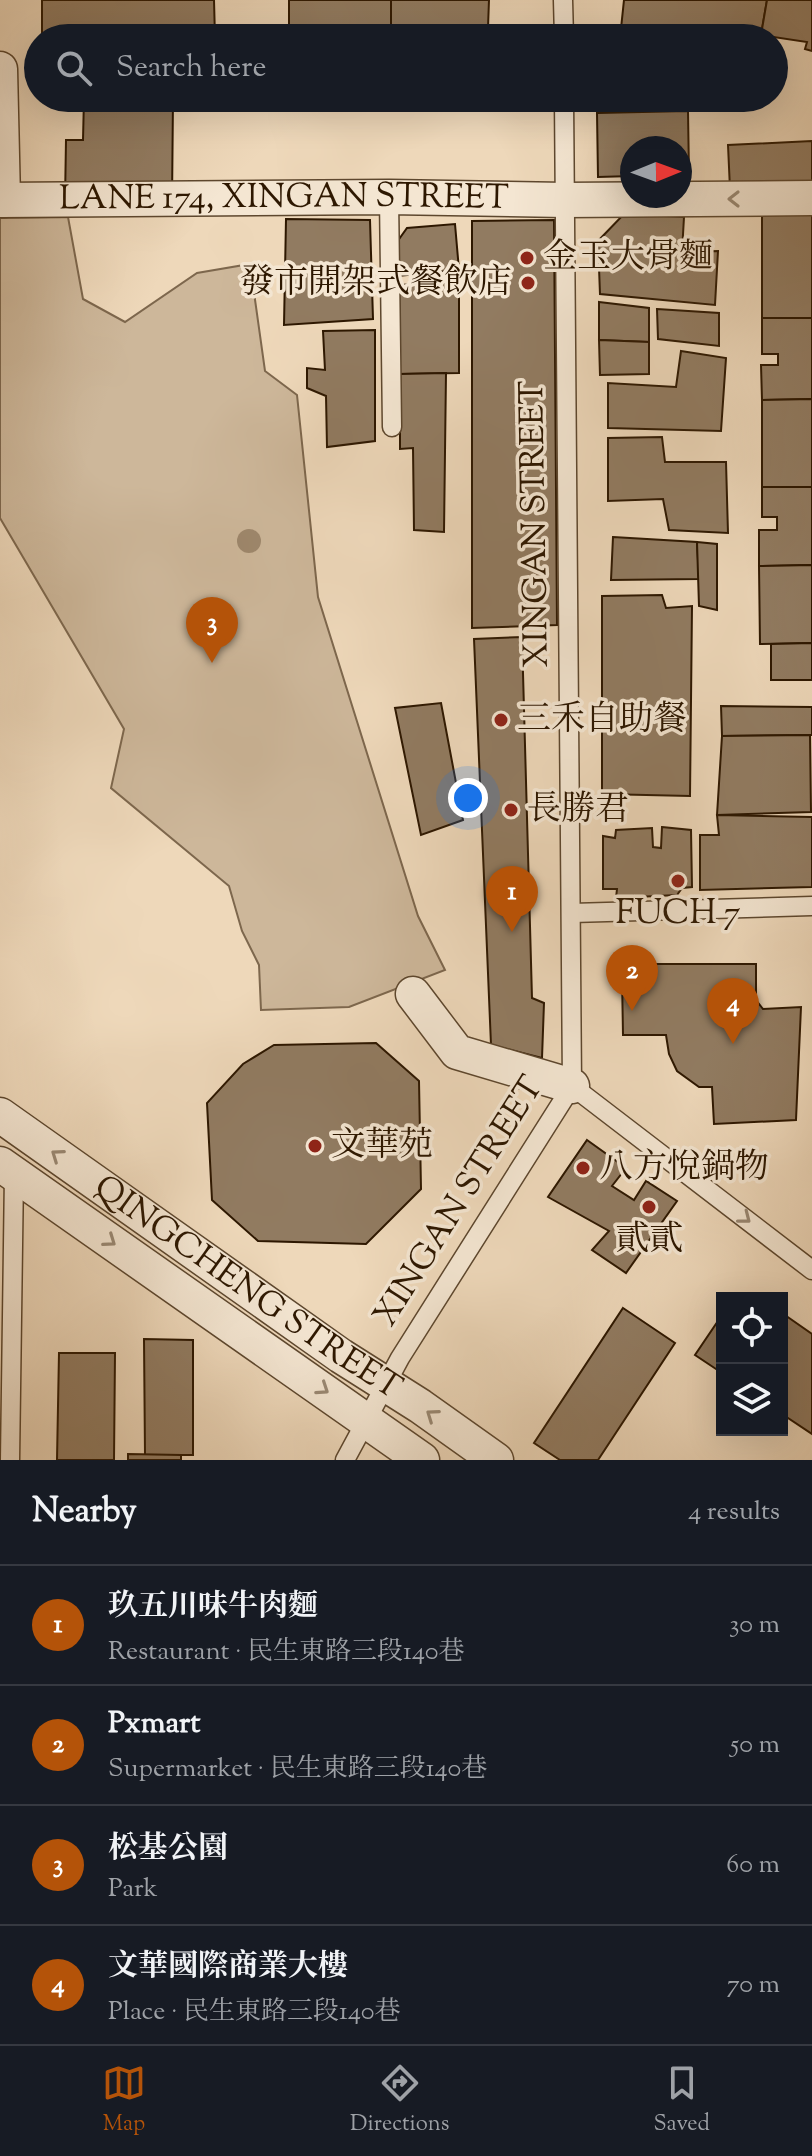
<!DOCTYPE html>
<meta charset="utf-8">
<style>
:root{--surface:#171b24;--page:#242831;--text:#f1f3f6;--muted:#9ea1a6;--line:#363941;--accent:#b45309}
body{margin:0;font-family:"Sorts Mill Goudy","Noto Serif TC",serif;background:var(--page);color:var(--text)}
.controls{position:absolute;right:24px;bottom:24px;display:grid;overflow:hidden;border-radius:0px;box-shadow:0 8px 32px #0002}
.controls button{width:72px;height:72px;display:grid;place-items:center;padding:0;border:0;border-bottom:2px solid var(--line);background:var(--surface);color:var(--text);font:40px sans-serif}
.compass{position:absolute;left:620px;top:136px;width:72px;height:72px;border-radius:50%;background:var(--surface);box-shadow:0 8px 32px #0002;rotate:89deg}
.you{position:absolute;left:468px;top:798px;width:28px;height:28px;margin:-20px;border:6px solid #fff;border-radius:50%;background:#1a73e8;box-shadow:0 0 0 12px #1a73e833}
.badge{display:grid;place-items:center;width:52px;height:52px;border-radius:50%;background:var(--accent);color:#fff;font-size:26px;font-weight:700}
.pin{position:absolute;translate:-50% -66px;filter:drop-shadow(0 2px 4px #0008)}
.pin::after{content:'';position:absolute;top:42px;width:28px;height:24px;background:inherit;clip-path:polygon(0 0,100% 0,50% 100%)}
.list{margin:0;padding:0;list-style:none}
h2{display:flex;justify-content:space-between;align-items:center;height:104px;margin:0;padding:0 32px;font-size:34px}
h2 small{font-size:26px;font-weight:400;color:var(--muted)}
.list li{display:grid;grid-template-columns:52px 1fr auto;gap:24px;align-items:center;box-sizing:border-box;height:120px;padding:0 32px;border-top:2px solid var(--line)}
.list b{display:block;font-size:30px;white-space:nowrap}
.list p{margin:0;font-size:26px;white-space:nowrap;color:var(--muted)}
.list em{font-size:26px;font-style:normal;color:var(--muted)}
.icon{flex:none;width:44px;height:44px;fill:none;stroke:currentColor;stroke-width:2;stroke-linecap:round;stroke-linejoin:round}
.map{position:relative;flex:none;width:812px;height:1460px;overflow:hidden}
.search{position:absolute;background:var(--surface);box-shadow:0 8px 32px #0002;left:24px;right:24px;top:24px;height:88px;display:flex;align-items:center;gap:20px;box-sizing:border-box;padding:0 28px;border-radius:44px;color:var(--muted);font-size:30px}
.sheet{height:584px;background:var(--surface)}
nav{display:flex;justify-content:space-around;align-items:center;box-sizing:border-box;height:112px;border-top:2px solid var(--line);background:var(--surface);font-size:22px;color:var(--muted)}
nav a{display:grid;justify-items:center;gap:4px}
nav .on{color:var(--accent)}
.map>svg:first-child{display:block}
.green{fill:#cdb79a;stroke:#7d674d;stroke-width:2}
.building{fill:#917b61;stroke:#2d1700;stroke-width:2}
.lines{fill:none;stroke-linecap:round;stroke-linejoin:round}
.service-casing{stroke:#5d472e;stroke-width:21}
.minor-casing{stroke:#5d472e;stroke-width:37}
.service{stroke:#f4e6d2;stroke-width:18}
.minor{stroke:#f4e6d2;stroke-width:34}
.tree{fill:#9e886d}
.oneway{stroke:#9a8974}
.poi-dot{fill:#8f2418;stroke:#f4e6d2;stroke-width:3}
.labels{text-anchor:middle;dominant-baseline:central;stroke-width:7;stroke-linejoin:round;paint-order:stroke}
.street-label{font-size:34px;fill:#2d1700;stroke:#f4e6d2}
.poi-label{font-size:34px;fill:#2d1700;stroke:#f4e6d2;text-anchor:start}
</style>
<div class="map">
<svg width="812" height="1460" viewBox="0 0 812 1460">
<rect width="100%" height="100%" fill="#eed8ba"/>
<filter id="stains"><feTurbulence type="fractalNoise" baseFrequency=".0025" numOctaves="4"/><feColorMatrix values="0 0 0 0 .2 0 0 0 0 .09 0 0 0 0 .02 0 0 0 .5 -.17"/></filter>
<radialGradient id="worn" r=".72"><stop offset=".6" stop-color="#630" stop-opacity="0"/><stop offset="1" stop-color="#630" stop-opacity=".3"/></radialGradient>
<path class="green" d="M68 217 83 299 125 322 197 273 250 264 265 371 297 395 318 597 418 916 445 970 349 1007 261 1010 259 965 242 931 229 886 111 788 124 729 0 518V218Z"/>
<g class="building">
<path d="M42 0H214L215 38H42Z"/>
<path d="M289 0H391V38H313L314 28 289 27Z"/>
<path d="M391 0H489L488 28H464V38H391Z"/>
<path d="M624 0H767L761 35 723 30 717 38H620Z"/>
<path d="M767 0H812V51L805 49 807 42 761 35Z"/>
<path d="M84 98H173L172 203 65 201 66 140H83Z"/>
<path d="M688 111 689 175H680V148H632V176L598 177 597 113Z"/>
<path d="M812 141V186L730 189 728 145Z"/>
<rect x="762" y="206" width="50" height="112"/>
<path d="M624 214 684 217 682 252 718 251 715 305 600 294 598 241Z"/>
<path d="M286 219 370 220 373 319 284 325Z"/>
<path d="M554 220 557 625 472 628V221Z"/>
<path d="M455 224 459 270 398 276 397 242 407 228Z"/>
<path d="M459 282V373L400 374 399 285Z"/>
<path d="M599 302 649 308V342L599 340Z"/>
<path d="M657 309 719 313V346L658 339Z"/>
<path d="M762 318H812V399L762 400 761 365H778V354H762Z"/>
<path d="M375 330V441L327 447 326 396 307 388V368L325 370 323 331Z"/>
<path d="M599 340 649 342V374L600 375Z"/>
<path d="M681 351 726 358 721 431 608 428V383L676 387Z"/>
<path d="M446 373 444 532 414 530 413 448 400 449V374Z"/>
<path d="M812 399V487H762V400Z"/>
<path d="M662 437 665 462H726L728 533 669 530 663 499 608 501V438Z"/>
<path d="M762 487H812V565L759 566V530H777V517H762Z"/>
<path d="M613 537 697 542 699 579 611 580Z"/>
<path d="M697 542 717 544V610L699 606Z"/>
<path d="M812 565V643L760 644 759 566Z"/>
<path d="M662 595 666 608 692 606 690 796 602 794V596Z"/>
<path d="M522 637 532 998 544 1003 542 1058 491 1045 474 639Z"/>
<path d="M812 643V680H771V644Z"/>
<path d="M441 703 463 820 421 835 395 708Z"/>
<path d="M721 706 812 707V735L722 736Z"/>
<path d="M810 735 811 812 717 815 722 736Z"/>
<path d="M717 815 812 817V887L700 890V835H719Z"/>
<path d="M662 827 691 830 692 887 682 888 677 895 616 898 617 889H603V836L615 838 616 830 652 828 653 847 661 848Z"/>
<path d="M630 964H756V1000L763 1009 801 1007 796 1120 714 1124 712 1087H699L677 1071 669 1054 666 1035H623L622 976 631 974Z"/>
<path d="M376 1043 419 1081 421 1189 366 1244 258 1241 212 1200 207 1103 243 1064 274 1045Z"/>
<path d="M587 1140 626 1168 612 1186 634 1200 646 1181 677 1201 626 1273 592 1250 609 1231 548 1197Z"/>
<path d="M623 1308 675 1343 598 1460H560L534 1443Z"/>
<path d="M782 1313 812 1334V1434L782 1414Z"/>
<path d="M722 1315V1373L695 1355Z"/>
<path d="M144 1339 193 1340V1455H145Z"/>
<path d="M59 1353H115L114 1460H57Z"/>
<path d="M128 1454 181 1455V1460H128Z"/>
</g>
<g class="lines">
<g class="service-casing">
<g id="service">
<path d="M563 0 564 38"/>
<path d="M389 197 392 427"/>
<path d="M572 913 812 906"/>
<path d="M572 1086 812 1270"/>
<path d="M10 1460 14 1174"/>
<path d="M345 1460 400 1358 572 1086 564 98"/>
</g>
</g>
<g class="minor-casing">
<g id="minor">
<path d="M0 69 3 200"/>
<path id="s1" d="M0 200 389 197 565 200 812 198"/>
<path d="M413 994 457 1052 572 1086"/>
<path id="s2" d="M0 1115 341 1356 420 1406 496 1460"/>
<path d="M0 1164 422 1460"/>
</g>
</g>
<use href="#service" class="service"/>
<use href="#minor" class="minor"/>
</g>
<circle class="tree" cx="249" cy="541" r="12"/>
<defs><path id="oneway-chevron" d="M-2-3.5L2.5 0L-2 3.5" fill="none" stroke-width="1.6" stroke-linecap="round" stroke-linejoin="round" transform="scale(2)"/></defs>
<g class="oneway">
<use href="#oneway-chevron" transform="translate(734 199) rotate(180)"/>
<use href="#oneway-chevron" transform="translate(57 1155) rotate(-145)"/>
<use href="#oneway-chevron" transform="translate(745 1218) rotate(38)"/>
<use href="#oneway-chevron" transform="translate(110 1241) rotate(35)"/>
<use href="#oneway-chevron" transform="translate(323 1389) rotate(34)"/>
<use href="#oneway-chevron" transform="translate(432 1415) rotate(-145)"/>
</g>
<g class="poi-dot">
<circle cx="527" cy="258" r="8"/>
<circle cx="528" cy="283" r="8"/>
<circle cx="501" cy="720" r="8"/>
<circle cx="511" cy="810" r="8"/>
<circle cx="678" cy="881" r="8"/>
<circle cx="315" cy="1146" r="8"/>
<circle cx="583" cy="1168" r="8"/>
<circle cx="649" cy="1207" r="8"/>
</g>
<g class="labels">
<g class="street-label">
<text stroke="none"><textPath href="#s1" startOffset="284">LANE 174, XINGAN STREET</textPath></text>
<text transform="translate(536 524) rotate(-91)">XINGAN STREET</text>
<text transform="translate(460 1202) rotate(-58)">XINGAN STREET</text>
<text stroke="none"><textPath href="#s2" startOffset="302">QINGCHENG STREET</textPath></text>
</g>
<g class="poi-label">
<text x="543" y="258">金玉大骨麵</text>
<text x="512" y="283" text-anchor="end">發市開架式餐飲店</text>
<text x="517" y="720">三禾自助餐</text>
<text x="527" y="810">長勝君</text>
<text x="678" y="914" text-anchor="middle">FUCH 7</text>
<text x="331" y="1146">文華苑</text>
<text x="599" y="1168">八方悅鍋物</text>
<text x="649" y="1240" text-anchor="middle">貳貳</text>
</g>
</g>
<rect width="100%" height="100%" filter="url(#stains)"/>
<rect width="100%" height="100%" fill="url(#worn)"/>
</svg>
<div class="controls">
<button><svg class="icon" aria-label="locate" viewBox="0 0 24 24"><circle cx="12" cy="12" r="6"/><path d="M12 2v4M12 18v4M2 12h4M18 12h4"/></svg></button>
<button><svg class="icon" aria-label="layers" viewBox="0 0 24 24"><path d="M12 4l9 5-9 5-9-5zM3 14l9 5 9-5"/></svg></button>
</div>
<svg class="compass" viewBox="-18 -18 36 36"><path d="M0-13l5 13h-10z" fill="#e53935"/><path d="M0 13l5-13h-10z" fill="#9ea1a6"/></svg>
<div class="you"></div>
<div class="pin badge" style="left:512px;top:932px">1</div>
<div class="pin badge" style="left:632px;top:1011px">2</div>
<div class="pin badge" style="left:212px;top:663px">3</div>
<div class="pin badge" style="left:733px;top:1044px">4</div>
<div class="search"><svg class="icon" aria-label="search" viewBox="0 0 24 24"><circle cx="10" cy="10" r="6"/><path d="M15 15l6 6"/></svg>Search here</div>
</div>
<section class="sheet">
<h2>Nearby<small>4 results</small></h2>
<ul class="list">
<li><span class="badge">1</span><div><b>玖五川味牛肉麵</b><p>Restaurant · 民生東路三段140巷</p></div><em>30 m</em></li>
<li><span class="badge">2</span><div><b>Pxmart</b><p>Supermarket · 民生東路三段140巷</p></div><em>50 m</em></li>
<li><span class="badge">3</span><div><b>松基公園</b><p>Park</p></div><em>60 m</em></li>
<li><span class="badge">4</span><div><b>文華國際商業大樓</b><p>Place · 民生東路三段140巷</p></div><em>70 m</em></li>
</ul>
</section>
<nav>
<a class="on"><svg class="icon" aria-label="map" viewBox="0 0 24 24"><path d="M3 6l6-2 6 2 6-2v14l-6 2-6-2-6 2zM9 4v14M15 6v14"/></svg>Map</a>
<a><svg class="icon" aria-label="directions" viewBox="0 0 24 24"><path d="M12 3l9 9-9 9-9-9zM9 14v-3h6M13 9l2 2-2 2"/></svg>Directions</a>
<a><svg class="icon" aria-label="saved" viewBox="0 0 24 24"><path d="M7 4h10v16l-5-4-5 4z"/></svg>Saved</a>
</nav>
